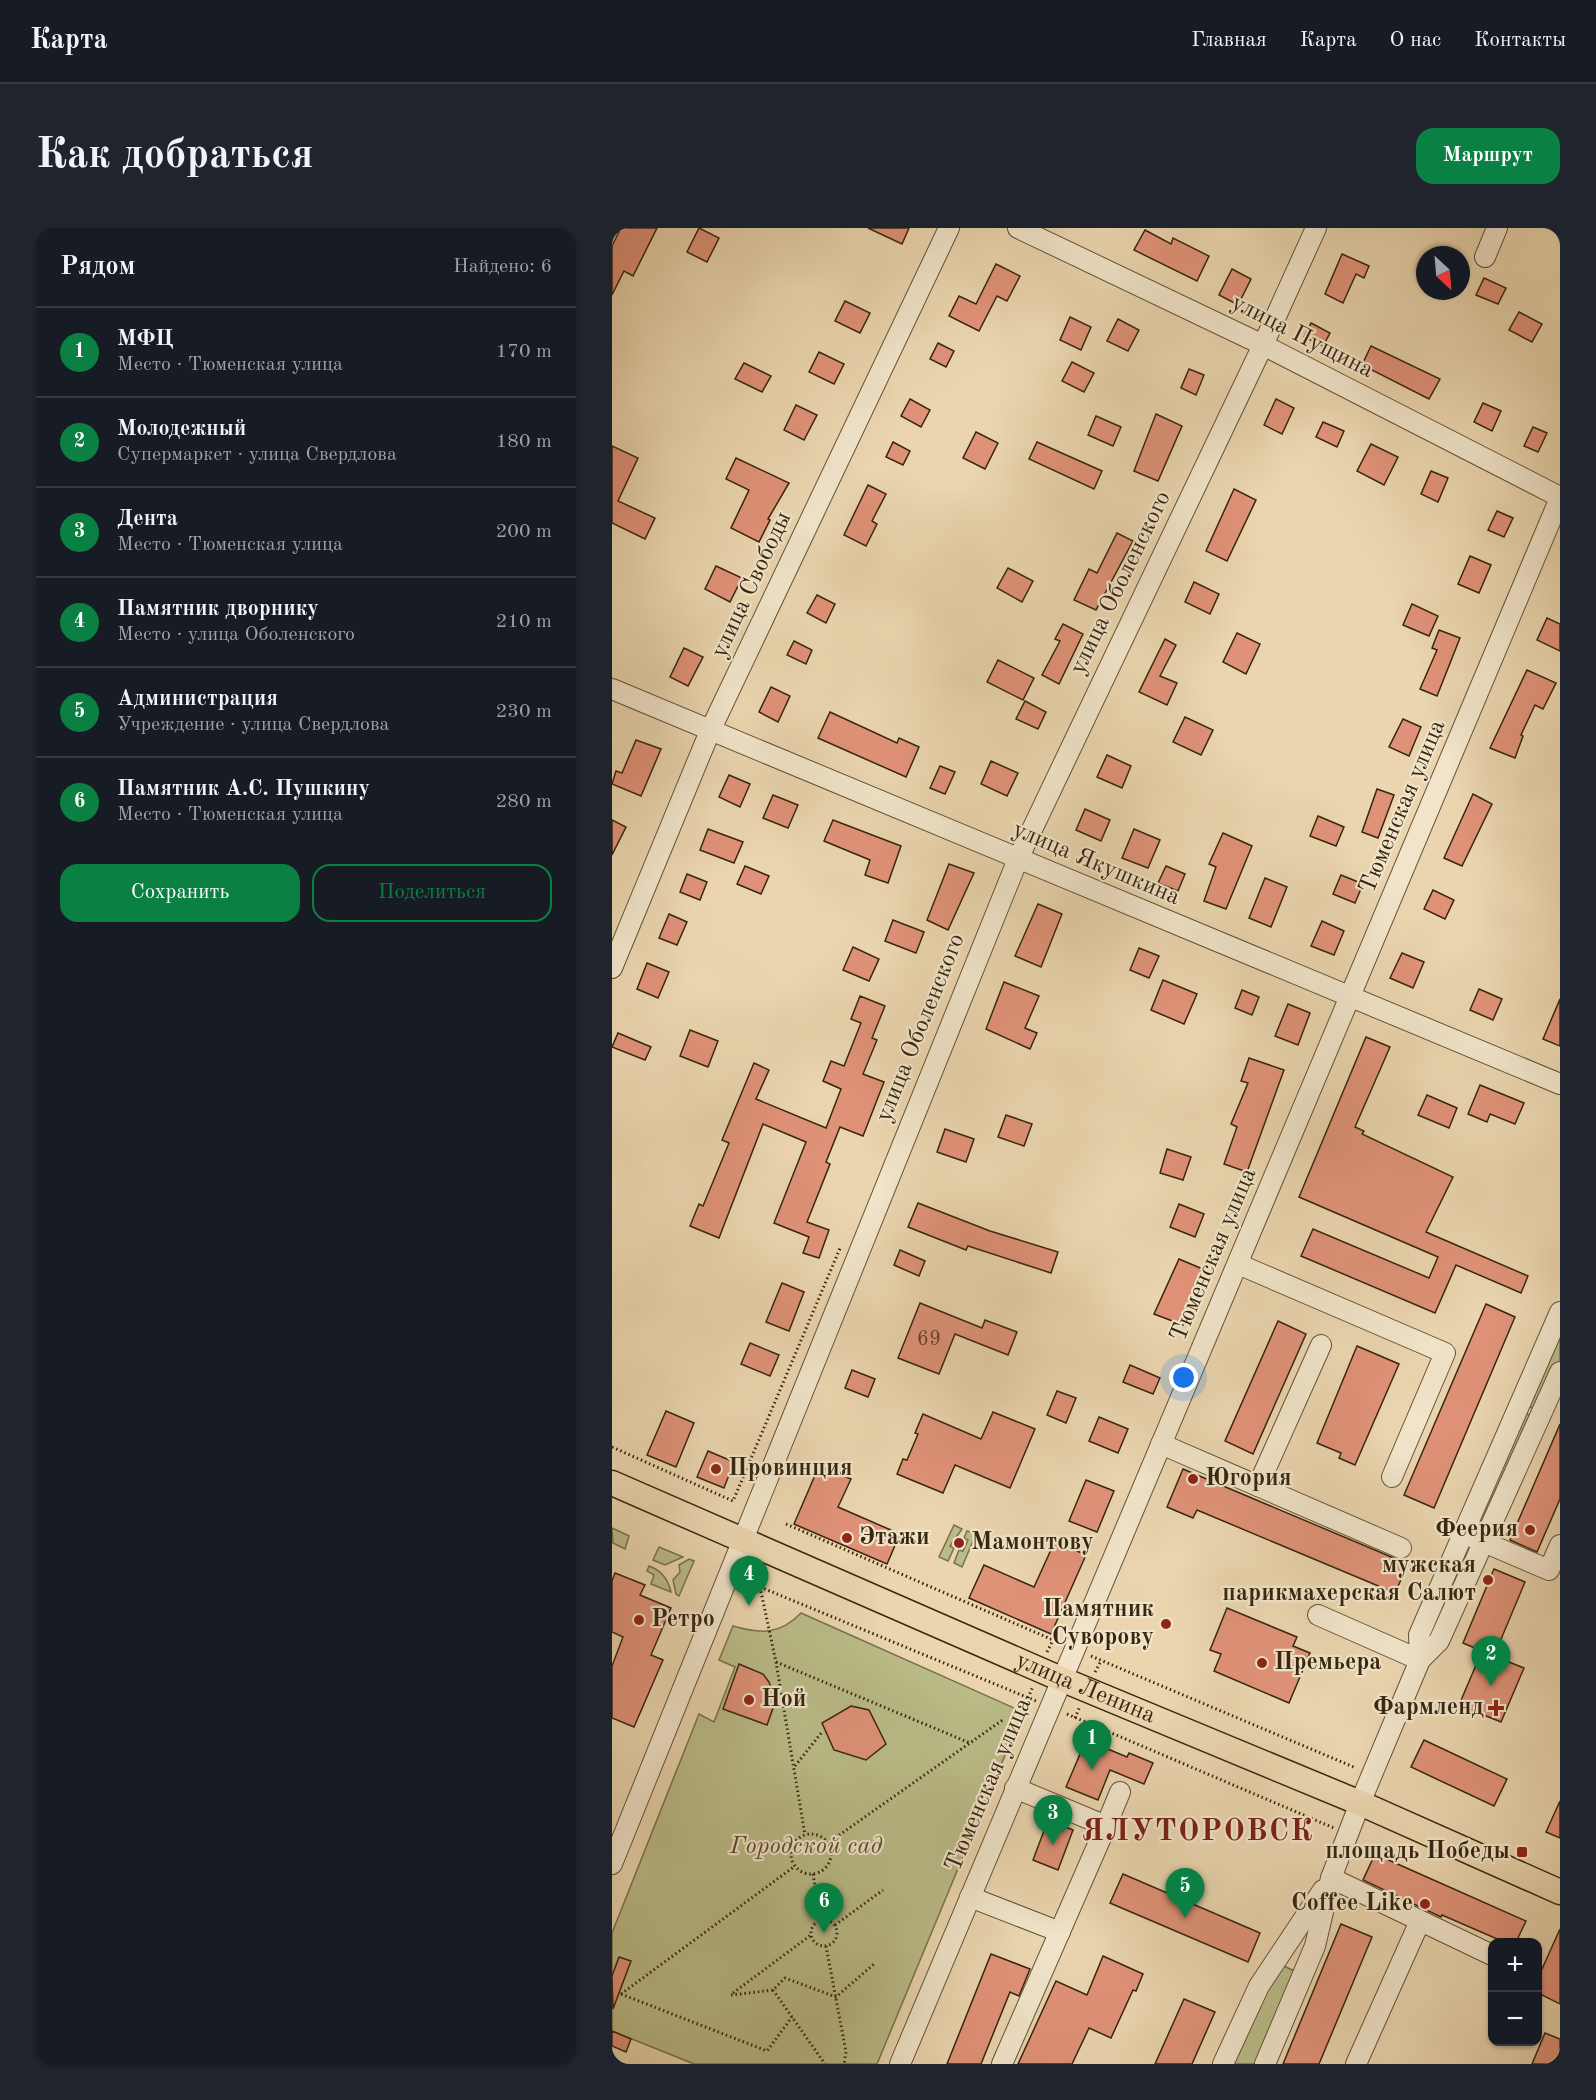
<!DOCTYPE html>
<html lang="ru">
<meta charset="utf-8">
<style>
:root{--surface:#171b24;--page:#20242c;--text:#f1f3f6;--muted:#9ea1a6;--line:#363941;--accent:#0b8043}
body{margin:0;font-family:"Old Standard TT",serif;background:var(--page);color:var(--text)}
.controls{position:absolute;right:18px;bottom:18px;display:grid;overflow:hidden;border-radius:12px;box-shadow:0 2px 4px #0004}
.controls button{width:54px;height:54px;display:grid;place-items:center;padding:0;border:0;border-bottom:2px solid var(--line);background:var(--surface);color:var(--text);font:30px sans-serif}
.compass{position:absolute;left:804px;top:18px;width:54px;height:54px;border-radius:50%;background:var(--surface);box-shadow:0 2px 4px #0004;rotate:154deg}
.you{position:absolute;left:572px;top:1150px;width:21px;height:21px;margin:-15px;border:4px solid #fff;border-radius:50%;background:#1a73e8;box-shadow:0 0 0 9px #1a73e833}
.badge{display:grid;place-items:center;width:39px;height:39px;border-radius:50%;background:var(--accent);color:#fff;font-size:20px;font-weight:700}
.pin{position:absolute;translate:-50% -50px;filter:drop-shadow(0 2px 3px #0008)}
.pin::after{content:'';position:absolute;top:32px;width:21px;height:18px;background:inherit;clip-path:polygon(0 0,100% 0,50% 100%)}
.list{margin:0;padding:0;list-style:none}
h2{display:flex;justify-content:space-between;align-items:center;height:78px;margin:0;padding:0 24px;font-size:26px}
h2 small{font-size:20px;font-weight:400;color:var(--muted)}
.list li{display:grid;grid-template-columns:39px 1fr auto;gap:18px;align-items:center;box-sizing:border-box;height:90px;padding:0 24px;border-top:2px solid var(--line)}
.list b{display:block;font-size:22px;white-space:nowrap}
.list p{margin:0;font-size:20px;white-space:nowrap;color:var(--muted)}
.list em{font-size:20px;font-style:normal;color:var(--muted)}
.actions{display:flex;gap:12px;padding:18px 24px}
.actions a{flex:1;padding:14px 0;border:2px solid var(--accent);border-radius:18px;text-align:center;font-size:21px;color:var(--accent)}
.actions .main{background:var(--accent);color:#fff}
.map{position:relative;flex:none;width:948px;height:1836px;overflow:hidden;border-radius:18px}
header{display:flex;align-items:center;gap:36px;box-sizing:border-box;height:84px;padding:0 30px;background:var(--surface);border-bottom:2px solid var(--line)}
header strong{font-size:28px}
nav{display:flex;gap:33px;margin-inline-start:auto;font-size:21px}
.intro{display:flex;align-items:center;justify-content:space-between;box-sizing:border-box;height:144px;padding:0 36px}
h1{margin:0;font-size:42px}
.button{padding:15px 27px;border-radius:18px;background:var(--accent);color:#fff;font-size:21px;font-weight:700}
main{display:flex;gap:36px;padding:0 36px}
aside{flex:1;background:var(--surface);border-radius:18px;box-shadow:0 2px 4px #0004}
.map>svg:first-child{display:block}
.green{fill:#babc88;stroke:#78714b;stroke-width:1.5}
.building{fill:#e09278;stroke:#36260e;stroke-width:1.5}
.lines{fill:none;stroke-linecap:round;stroke-linejoin:round}
.minor-casing{stroke:#635236;stroke-width:22}
.major-casing{stroke:#36260e;stroke-width:27}
.path{stroke:#36260e;stroke-width:3;stroke-dasharray:1.5 3;stroke-linecap:butt}
.minor{stroke:#f1e4ca;stroke-width:20}
.major{stroke:#ead5ae;stroke-width:24}
.poi-dot{fill:#8f2418;stroke:#f1e4ca;stroke-width:2}
.labels{text-anchor:middle;dominant-baseline:central;stroke-width:4.5;stroke-linejoin:round;paint-order:stroke}
.number-label{font-size:21px;fill:#604128}
.street-label{font-size:24px;fill:#36260e;stroke:#f1e4ca}
.poi-label{font-size:24px;font-weight:bold;fill:#36260e;stroke:#f1e4ca;text-anchor:start}
.park-label{font-size:24px;font-style:italic;fill:#574c2c;stroke:#f1e4ca}
.district-label{font-size:30px;font-weight:bold;letter-spacing:1.5px;fill:#7a1f14;stroke:#f1e4ca}
</style>
<header>
<strong>Карта</strong>
<nav><a>Главная</a><a>Карта</a><a>О нас</a><a>Контакты</a></nav>
</header>
<div class="intro"><h1>Как добраться</h1><a class="button">Маршрут</a></div>
<main>
<aside>
<h2>Рядом<small>Найдено: 6</small></h2>
<ul class="list">
<li><span class="badge">1</span><div><b>МФЦ</b><p>Место · Тюменская улица</p></div><em>170 m</em></li>
<li><span class="badge">2</span><div><b>Молодежный</b><p>Супермаркет · улица Свердлова</p></div><em>180 m</em></li>
<li><span class="badge">3</span><div><b>Дента</b><p>Место · Тюменская улица</p></div><em>200 m</em></li>
<li><span class="badge">4</span><div><b>Памятник дворнику</b><p>Место · улица Оболенского</p></div><em>210 m</em></li>
<li><span class="badge">5</span><div><b>Администрация</b><p>Учреждение · улица Свердлова</p></div><em>230 m</em></li>
<li><span class="badge">6</span><div><b>Памятник А.С. Пушкину</b><p>Место · Тюменская улица</p></div><em>280 m</em></li>
</ul>
<div class="actions"><a class="main">Сохранить</a><a>Поделиться</a></div>
</aside>
<div class="map">
<svg width="948" height="1836" viewBox="0 0 948 1836">
<rect width="100%" height="100%" fill="#ead5ae"/>
<filter id="stains"><feTurbulence type="fractalNoise" baseFrequency=".00333" numOctaves="4"/><feColorMatrix values="0 0 0 0 .2 0 0 0 0 .09 0 0 0 0 .02 0 0 0 .5 -.17"/></filter>
<radialGradient id="worn" r=".72"><stop offset=".6" stop-color="#630" stop-opacity="0"/><stop offset="1" stop-color="#630" stop-opacity=".3"/></radialGradient>
<g class="green">
<path d="M948 1095V1135L927 1183 911 1176Z"/>
<path d="M909 1183 923 1190 872 1309 857 1303Z"/>
<path d="M342 1297 350 1301 338 1318 342 1320 336 1333 327 1329Z"/>
<path d="M0 1300 17 1308 13 1321 1 1315Z"/>
<path d="M355 1303 364 1306 350 1339 342 1335 347 1322 351 1323 356 1312 352 1310Z"/>
<path d="M47 1319 71 1329 53 1337 41 1332Z"/>
<path d="M77 1331 82 1333 67 1368 64 1366 61 1352 68 1344 67 1337Z"/>
<path d="M37 1338C49 1342 56 1351 59 1364L39 1356 42 1347 35 1343Z"/>
<path d="M189 1385 411 1484 265 1836H82L0 1803V1705L87 1486 102 1494 123 1439 107 1432 121 1398C148 1406 168 1407 189 1385Z"/>
<path d="M667 1736 685 1744 648 1836H620Z"/>
</g>
<g class="building">
<path d="M9 0H45L21 48 12 43 0 67V18Z"/>
<path d="M87 0 107 10 95 34 75 24Z"/>
<path d="M256 0H297L290 16Z"/>
<path d="M533 2 559 16 561 10 597 28 585 53 522 22Z"/>
<path d="M730 26 757 38 752 50 744 46 731 75 713 66Z"/>
<path d="M384 36 408 48 395 73 385 68 367 103 337 88 347 68 364 76Z"/>
<path d="M620 41 639 51 626 77 607 67Z"/>
<path d="M872 50 894 60 886 76 864 67Z"/>
<path d="M233 73 258 85 248 105 223 93Z"/>
<path d="M907 84 930 96 920 114 897 102Z"/>
<path d="M458 89 479 99 469 122 448 112Z"/>
<path d="M506 91 527 102 516 123 495 113Z"/>
<path d="M699 95 718 105 711 118 692 109Z"/>
<path d="M326 115 342 123 334 139 318 131Z"/>
<path d="M759 118 828 151 817 171 750 137Z"/>
<path d="M207 124 232 136 222 156 197 144Z"/>
<path d="M460 134 482 145 472 164 450 153Z"/>
<path d="M132 135 159 148 150 164 123 151Z"/>
<path d="M577 141 592 147 584 167 569 160Z"/>
<path d="M298 171 318 182 309 199 289 188Z"/>
<path d="M664 171 682 180 670 206 652 197Z"/>
<path d="M871 175 889 183 880 203 862 194Z"/>
<path d="M184 177 205 187 192 212 172 202Z"/>
<path d="M544 186 570 198 546 253 522 243Z"/>
<path d="M484 188 509 199 501 218 476 207Z"/>
<path d="M711 194 732 203 725 219 704 209Z"/>
<path d="M921 199 935 205 926 224 912 218Z"/>
<path d="M364 204 386 215 373 241 351 230Z"/>
<path d="M281 214 298 223 291 237 274 229Z"/>
<path d="M425 214 490 243 482 261 417 231Z"/>
<path d="M759 216 786 229 772 257 745 243Z"/>
<path d="M0 218 26 230 6 273 43 290 33 311 0 295Z"/>
<path d="M124 230 177 255 156 291 158 292 147 314 119 300 137 262 114 251Z"/>
<path d="M819 243 836 250 826 274 809 266Z"/>
<path d="M256 257 274 266 260 293 265 296 254 318 232 307Z"/>
<path d="M622 261 644 272 615 333 594 323Z"/>
<path d="M885 283 901 290 892 309 876 302Z"/>
<path d="M505 305 521 313 484 382 462 372 477 341 485 345Z"/>
<path d="M858 328 879 337 867 365 846 356Z"/>
<path d="M104 338 130 350 118 374 93 361Z"/>
<path d="M396 340 421 353 410 374 385 360Z"/>
<path d="M582 354 607 366 598 386 573 374Z"/>
<path d="M205 367 223 376 214 395 195 385Z"/>
<path d="M800 376 826 388 817 408 791 397Z"/>
<path d="M935 390 948 396V423L925 412Z"/>
<path d="M451 396 471 406 447 456 430 447 448 413 443 411Z"/>
<path d="M827 402 848 410 825 468 808 461 825 422 820 420Z"/>
<path d="M625 405 648 416 634 446 611 434Z"/>
<path d="M553 411 564 417 548 448 565 455 555 477 527 464Z"/>
<path d="M182 413 200 422 194 436 175 427Z"/>
<path d="M72 420 91 429 76 458 58 449Z"/>
<path d="M386 432 422 450 411 472 375 454Z"/>
<path d="M915 442 944 455 931 481 923 477 909 507 911 508 903 530 878 520Z"/>
<path d="M159 459 178 468 166 494 147 484Z"/>
<path d="M413 473 434 484 426 501 404 491Z"/>
<path d="M218 484 285 515 287 510 307 519 294 549 206 510Z"/>
<path d="M573 489 601 502 589 527 561 514Z"/>
<path d="M791 491 809 499 797 528 777 519Z"/>
<path d="M24 512 49 521 29 568 0 556 4 543 10 545Z"/>
<path d="M495 527 519 538 510 560 485 549Z"/>
<path d="M379 533 406 545 395 568 369 556Z"/>
<path d="M328 538 343 544 333 566 318 560Z"/>
<path d="M117 547 138 556 128 579 107 569Z"/>
<path d="M765 561 782 567 766 610 750 604Z"/>
<path d="M861 566 880 576 850 638 832 630Z"/>
<path d="M161 567 186 577 176 600 151 590Z"/>
<path d="M473 581 498 592 489 613 464 602Z"/>
<path d="M706 588 732 599 724 618 698 608Z"/>
<path d="M0 592 14 599 0 627Z"/>
<path d="M221 592 289 618 276 655 253 647 258 632 212 613Z"/>
<path d="M96 601 131 614 122 635 88 622Z"/>
<path d="M522 601 548 612 536 640 510 630Z"/>
<path d="M611 605 640 618 614 681 592 673 604 639 597 636Z"/>
<path d="M337 636 362 645 336 702 315 692Z"/>
<path d="M133 638 157 648 149 666 125 656Z"/>
<path d="M554 638 573 646 566 663 546 655Z"/>
<path d="M75 646 95 654 88 672 68 664Z"/>
<path d="M729 647 751 656 743 675 721 666Z"/>
<path d="M653 650 675 659 659 699 637 690Z"/>
<path d="M821 662 842 672 833 691 812 681Z"/>
<path d="M426 676 450 686 429 739 403 728Z"/>
<path d="M57 686 75 694 65 717 47 710Z"/>
<path d="M281 692 312 704 304 725 273 713Z"/>
<path d="M710 693 732 703 722 727 699 718Z"/>
<path d="M241 719 267 731 257 753 231 742Z"/>
<path d="M527 720 547 728 537 750 518 742Z"/>
<path d="M790 725 812 734 801 760 778 750Z"/>
<path d="M35 735 57 744 46 770 25 761Z"/>
<path d="M551 752 585 766 572 796 539 782Z"/>
<path d="M392 754 427 768 413 800 425 805 418 821 374 801Z"/>
<path d="M867 761 890 771 881 792 858 782Z"/>
<path d="M630 762 647 769 640 787 623 780Z"/>
<path d="M248 768 273 778 260 810 265 812 251 846 272 854 251 908 228 899 214 934 218 936 195 994 217 1002 207 1030 191 1025 197 1009 162 995 194 914 151 896 107 1010 78 998 87 976 91 978 117 915 110 912 142 835 157 842 144 871 214 900 229 861 211 853 219 833 232 838 249 795 239 791Z"/>
<path d="M948 771V818L931 811Z"/>
<path d="M676 776 698 785 686 817 663 808Z"/>
<path d="M78 802 106 813 96 839 68 828Z"/>
<path d="M6 805 39 819 33 832 0 819Z"/>
<path d="M754 809 778 819 743 899 752 903 750 906 841 949 814 1004 916 1048 909 1065 844 1037 823 1085 689 1028 701 1001 817 1050 826 1029 687 969Z"/>
<path d="M637 830 672 842 635 944 612 936 625 899 619 896 636 855 629 853Z"/>
<path d="M868 857 912 875 903 896 878 886 875 894 856 886Z"/>
<path d="M815 867 845 880 837 900 806 887Z"/>
<path d="M394 887 420 896 412 918 386 909Z"/>
<path d="M333 901 362 911 354 934 325 924Z"/>
<path d="M555 921 579 929 571 952 548 945Z"/>
<path d="M306 975 378 1003 446 1024 439 1045 356 1018 354 1022 296 999Z"/>
<path d="M567 976 592 986 583 1009 558 999Z"/>
<path d="M288 1022 313 1033 307 1048 282 1037Z"/>
<path d="M567 1031 593 1042 571 1097 542 1086Z"/>
<path d="M170 1055 192 1064 177 1103 154 1094Z"/>
<path d="M308 1075 370 1100 373 1092 405 1104 396 1127 343 1106 327 1146 286 1130Z"/>
<path d="M874 1076 903 1089 822 1280 792 1267Z"/>
<path d="M666 1093 694 1106 641 1226 613 1213Z"/>
<path d="M138 1115 167 1127 158 1148 129 1136Z"/>
<path d="M745 1118 787 1136 743 1237 727 1230 729 1225 705 1215Z"/>
<path d="M518 1137 548 1150 541 1166 511 1154Z"/>
<path d="M240 1142 263 1151 256 1169 233 1160Z"/>
<path d="M445 1163 464 1170 454 1195 435 1187Z"/>
<path d="M54 1183 82 1195 64 1239 35 1227Z"/>
<path d="M381 1184 423 1201 398 1260 343 1237 331 1265 285 1246 291 1231 295 1232 306 1206 303 1205 311 1186 369 1211Z"/>
<path d="M487 1189 516 1201 506 1225 477 1213Z"/>
<path d="M948 1196V1271L925 1324 898 1312Z"/>
<path d="M96 1223 122 1234 112 1260 85 1249Z"/>
<path d="M207 1238 239 1251 226 1279 288 1306 275 1336 182 1296Z"/>
<path d="M571 1241 796 1336 783 1365 585 1282 581 1290 555 1279Z"/>
<path d="M474 1252 502 1263 485 1304 457 1293Z"/>
<path d="M443 1313 474 1327 439 1406 357 1370 372 1337 422 1359Z"/>
<path d="M882 1341 913 1354 882 1428 912 1440 889 1494 847 1477 870 1423 851 1415Z"/>
<path d="M3 1345 33 1357 28 1367 59 1380 39 1427 51 1432 22 1499 0 1490V1438L11 1409 0 1404V1353Z"/>
<path d="M615 1380 685 1409 681 1418 698 1425 677 1475 602 1443 609 1426 598 1422Z"/>
<path d="M127 1436 151 1446 157 1454 161 1465V1480L155 1497 111 1481Z"/>
<path d="M239 1478 257 1482 274 1516 254 1532 222 1522 210 1495Z"/>
<path d="M474 1512 515 1529 517 1525 541 1535 532 1556 498 1542 486 1572 454 1559Z"/>
<path d="M812 1512 895 1551 882 1578 799 1539Z"/>
<path d="M948 1573V1610L934 1604Z"/>
<path d="M436 1592 461 1602 446 1642 421 1632Z"/>
<path d="M763 1626 914 1693 904 1714H892L830 1687 829 1689 751 1652Z"/>
<path d="M511 1646 648 1705 636 1734 498 1675Z"/>
<path d="M729 1696 760 1709 707 1836H671Z"/>
<path d="M948 1701V1776L926 1765V1750Z"/>
<path d="M379 1726 418 1741 407 1768 398 1764 369 1836H335Z"/>
<path d="M491 1728 531 1746 524 1763 521 1762 499 1810 477 1800 460 1836H406L444 1753 475 1767Z"/>
<path d="M7 1729 19 1733 1 1781 0 1748Z"/>
<path d="M572 1771 603 1784 580 1836H543Z"/>
<path d="M0 1803 19 1811 14 1824 0 1818Z"/>
<path d="M933 1805 948 1811V1836H920Z"/>
</g>
<g class="lines">
<g class="minor-casing">
<g id="minor">
<path d="M406 0 651 117 948 269"/>
<path d="M873 29 885 0"/>
<path d="M0 461 948 856"/>
<path d="M0 740 98 503 337 0"/>
<path d="M626 1036 833 1125 780 1249"/>
<path d="M549 1216 789 1320"/>
<path d="M646 1258 709 1117"/>
<path d="M860 1309 937 1342 948 1317"/>
<path d="M706 1387 808 1432"/>
<path d="M808 1432 807 1407 948 1084"/>
<path d="M403 1560 494 1598 508 1564"/>
<path d="M0 1636 406 631 651 117 704 0"/>
<path d="M719 1650 880 1727"/>
<path d="M358 1669 448 1704"/>
<path d="M288 1836 948 270"/>
<path d="M390 1836 494 1598"/>
<path d="M611 1836 647 1758 711 1662"/>
<path d="M653 1836 703 1718 719 1650 748 1575 808 1432 827 1413 948 1144"/>
<path d="M744 1836 808 1693"/>
</g>
</g>
<g class="major-casing">
<g id="major">
<path id="s1" d="M0 1255 449 1451 748 1575 948 1664"/>
</g>
</g>
<g class="path">
<path d="M0 1219 121 1273 229 1018"/>
<path d="M174 1296 448 1415"/>
<path d="M148 1359 424 1473"/>
<path d="M148 1359 164 1434 193 1607"/>
<path d="M435 1424 441 1412"/>
<path d="M479 1428 744 1540"/>
<path d="M164 1434 358 1515"/>
<path d="M483 1444 489 1433"/>
<path d="M416 1470 421 1458"/>
<path d="M455 1486 722 1600"/>
<path d="M463 1490 468 1478"/>
<path d="M183 1538 210 1504"/>
<circle cx="199" cy="1626" r="20"/>
<path d="M216 1615 392 1491"/>
<path d="M201 1646 209 1691"/>
<circle cx="212" cy="1705" r="13"/>
<path d="M223 1697 271 1662"/>
<path d="M214 1718 234 1824 232 1836"/>
<path d="M161 1762 213 1836"/>
<path d="M121 1765 199 1707"/>
<path d="M9 1766 183 1638"/>
<path d="M9 1766 155 1823 180 1789"/>
<path d="M119 1767 161 1762 173 1750 224 1769 262 1736"/>
</g>
<use href="#minor" class="minor"/>
<use href="#major" class="major"/>
</g>
<g class="poi-dot">
<circle cx="104" cy="1241" r="6"/>
<circle cx="581" cy="1251" r="6"/>
<circle cx="918" cy="1302" r="6"/>
<circle cx="235" cy="1310" r="6"/>
<circle cx="347" cy="1315" r="6"/>
<circle cx="876" cy="1352" r="6"/>
<circle cx="27" cy="1392" r="6"/>
<circle cx="554" cy="1396" r="6"/>
<circle cx="650" cy="1435" r="6"/>
<circle cx="137" cy="1472" r="6"/>
<path d="M881 1471h6v6h6v6h-6v6h-6v-6h-6v-6h6z"/>
<rect x="904" y="1618" width="12" height="12" rx="3"/>
<circle cx="813" cy="1676" r="6"/>
</g>
<g class="labels">
<g class="number-label">
<text x="317" y="1111">69</text>
</g>
<g class="street-label">
<text transform="translate(690 109) rotate(27)">улица Пущина</text>
<text transform="translate(509 355) rotate(-64)">улица Оболенского</text>
<text transform="translate(140 357) rotate(-65)">улица Свободы</text>
<text transform="translate(791 579) rotate(-67)">Тюменская улица</text>
<text transform="translate(484 636) rotate(23)">улица Якушкина</text>
<text transform="translate(309 800) rotate(-68)">улица Оболенского</text>
<text transform="translate(602 1027) rotate(-67)">Тюменская улица</text>
<text stroke="none"><textPath href="#s1" startOffset="516">улица Ленина</textPath></text>
<text transform="translate(377 1557) rotate(-67)">Тюменская улица</text>
</g>
<g class="poi-label">
<text x="116" y="1241">Провинция</text>
<text x="593" y="1251">Югория</text>
<text x="906" y="1302" text-anchor="end">Феерия</text>
<text x="247" y="1310">Этажи</text>
<text x="359" y="1315">Мамонтову</text>
<text x="864" y="1338" text-anchor="end">мужская<tspan x="864" dy="28">парикмахерская Салют</tspan></text>
<text x="542" y="1382" text-anchor="end">Памятник<tspan x="542" dy="28">Суворову</tspan></text>
<text x="39" y="1392">Ретро</text>
<text x="662" y="1435">Премьера</text>
<text x="149" y="1472">Ной</text>
<text x="872" y="1480" text-anchor="end">Фармленд</text>
<text x="898" y="1624" text-anchor="end">площадь Победы</text>
<text x="801" y="1676" text-anchor="end">Coffee Like</text>
</g>
<g class="park-label">
<text x="194" y="1619">Городской сад</text>
</g>
<g class="district-label">
<text x="586" y="1604">ЯЛУТОРОВСК</text>
</g>
</g>
<rect width="100%" height="100%" filter="url(#stains)"/>
<rect width="100%" height="100%" fill="url(#worn)"/>
</svg>
<div class="controls">
<button>+</button>
<button>−</button>
</div>
<svg class="compass" viewBox="-18 -18 36 36"><path d="M0-13l5 13h-10z" fill="#e53935"/><path d="M0 13l5-13h-10z" fill="#9ea1a6"/></svg>
<div class="you"></div>
<div class="pin badge" style="left:480px;top:1542px">1</div>
<div class="pin badge" style="left:879px;top:1458px">2</div>
<div class="pin badge" style="left:441px;top:1617px">3</div>
<div class="pin badge" style="left:137px;top:1378px">4</div>
<div class="pin badge" style="left:573px;top:1690px">5</div>
<div class="pin badge" style="left:212px;top:1705px">6</div>
</div>
</main>
